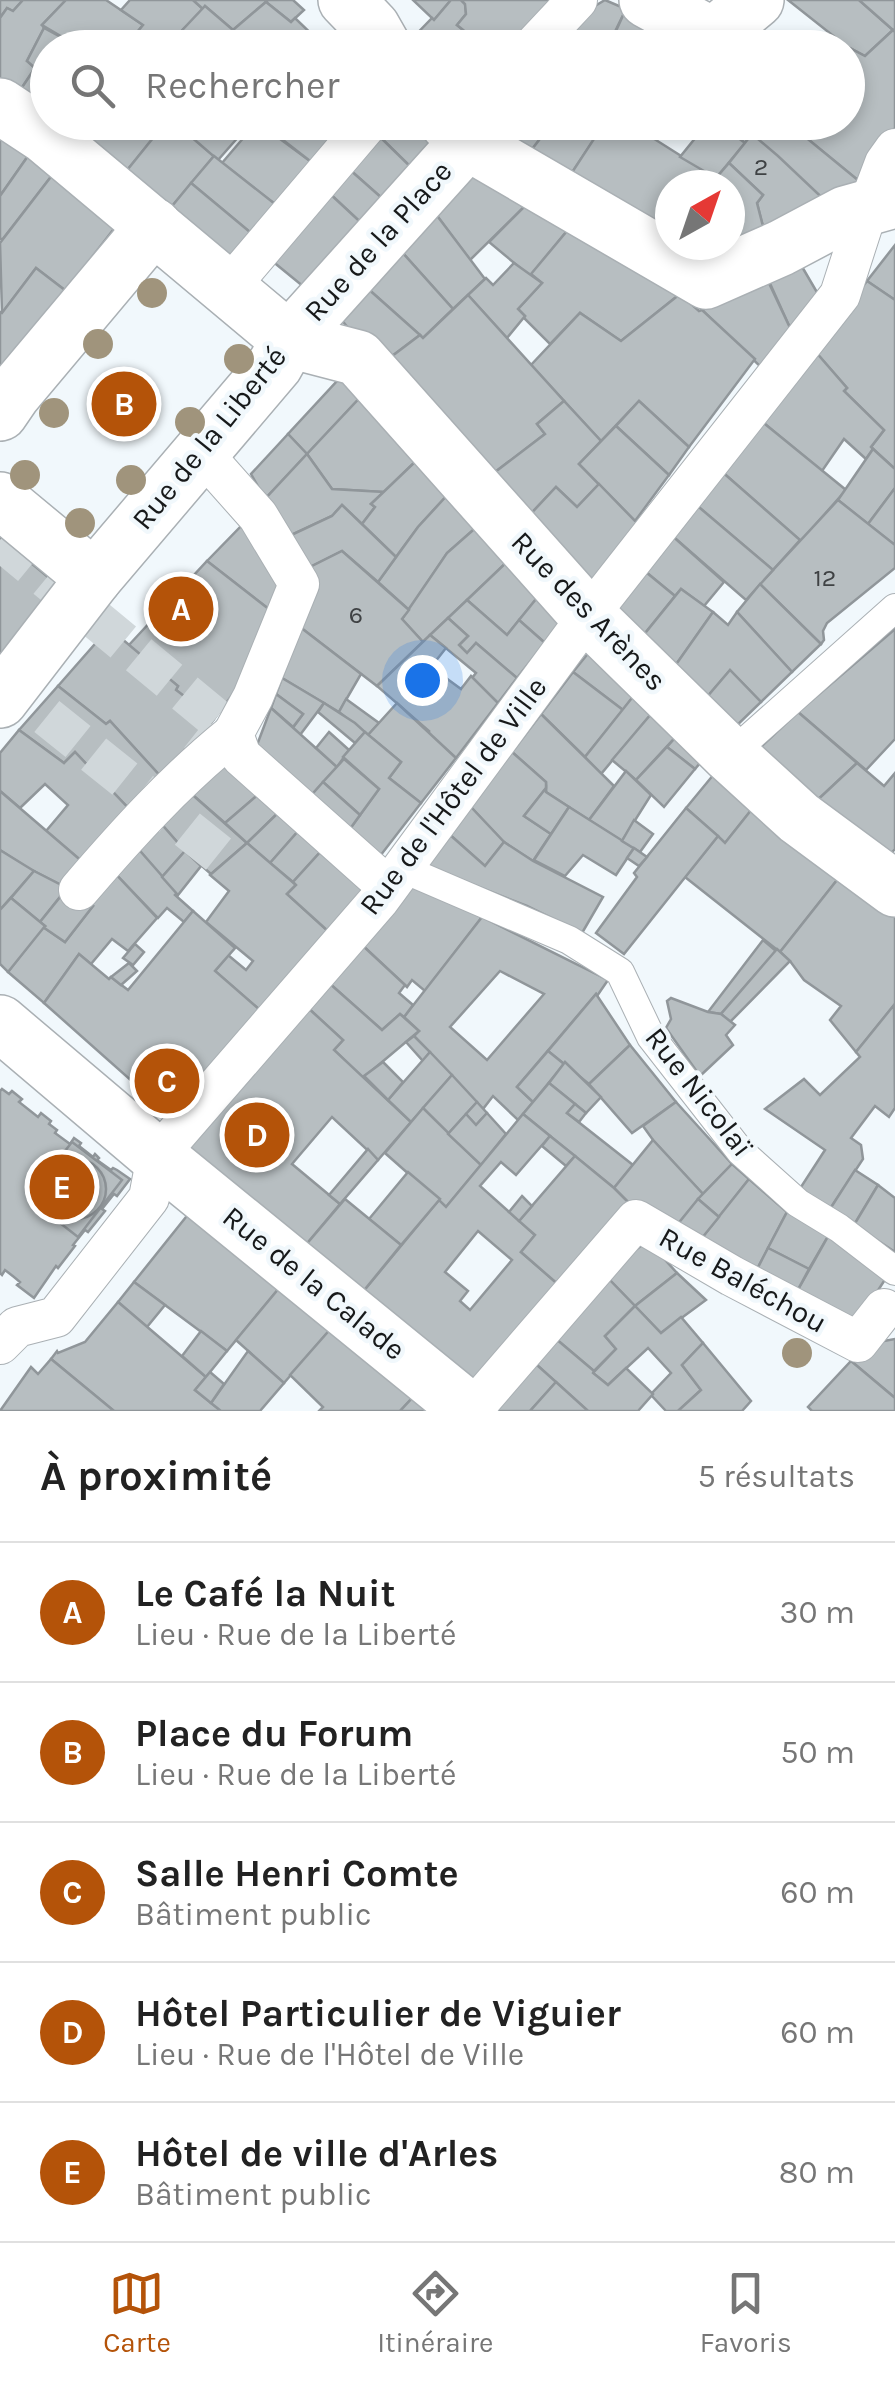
<!DOCTYPE html>
<html lang="fr">
<meta charset="utf-8">
<style>
:root{--surface:#fff;--page:#f2f2f2;--text:#222;--muted:#767676;--line:#e0e0e0;--accent:#b45309}
body{margin:0;font-family:Karla,sans-serif;background:var(--page);color:var(--text)}
.compass{position:absolute;left:655px;top:170px;width:90px;height:90px;border-radius:50%;background:var(--surface);box-shadow:0 5px 15px #0003;rotate:40deg}
.you{position:absolute;left:422px;top:680px;width:35px;height:35px;margin:-25px;border:8px solid #fff;border-radius:50%;background:#1a73e8;box-shadow:0 0 0 15px #1a73e833}
.badge{display:grid;place-items:center;width:65px;height:65px;border-radius:50%;background:var(--accent);color:#fff;font-size:32px;font-weight:700}
.pin{position:absolute;translate:-50% -50%;border:5px solid #fff;box-shadow:0 2px 10px #0006}
.list{margin:0;padding:0;list-style:none}
h2{display:flex;justify-content:space-between;align-items:center;height:130px;margin:0;padding:0 40px;font-size:42px}
h2 small{font-size:32px;font-weight:400;color:var(--muted)}
.list li{display:grid;grid-template-columns:65px 1fr auto;gap:30px;align-items:center;box-sizing:border-box;height:140px;padding:0 40px;border-top:2px solid var(--line)}
.list b{display:block;font-size:38px;white-space:nowrap}
.list p{margin:0;font-size:32px;white-space:nowrap;color:var(--muted)}
.list em{font-size:32px;font-style:normal;color:var(--muted)}
.icon{flex:none;width:55px;height:55px;fill:none;stroke:currentColor;stroke-width:2;stroke-linecap:round;stroke-linejoin:round}
.map{position:relative;flex:none;width:895px;height:1411px;overflow:hidden}
.search{position:absolute;background:var(--surface);box-shadow:0 5px 15px #0003;left:30px;right:30px;top:30px;height:110px;display:flex;align-items:center;gap:25px;box-sizing:border-box;padding:0 35px;border-radius:55px;color:var(--muted);font-size:38px}
.sheet{height:830px;background:var(--surface)}
nav{display:flex;justify-content:space-around;align-items:center;box-sizing:border-box;height:140px;border-top:2px solid var(--line);background:var(--surface);font-size:28px;color:var(--muted)}
nav a{display:grid;justify-items:center;gap:5px}
nav .on{color:var(--accent)}
.map>svg:first-child{display:block}
.building{fill:#b7bec1;stroke:#90969a;stroke-width:2.5;fill-rule:evenodd}
.lines{fill:none;stroke-linecap:round;stroke-linejoin:round}
.pedestrian-tunnel{stroke:#d0d7da;stroke-width:40;stroke-dasharray:40 20;stroke-linecap:butt}
.service-casing{stroke:#aab0b4;stroke-width:30}
.pedestrian-casing{stroke:#aab0b4;stroke-width:42}
.minor-casing{stroke:#aab0b4;stroke-width:58}
.service{stroke:#fff;stroke-width:28}
.pedestrian{stroke:#fff;stroke-width:40}
.minor{stroke:#fff;stroke-width:55}
.tree{fill:#a0947c}
.labels{text-anchor:middle;dominant-baseline:central;stroke-width:9;stroke-linejoin:round;paint-order:stroke}
.number-label{font-size:25px;fill:#3f4244}
.street-label{font-size:30px;fill:#17191a;stroke:#f1f8fc}
</style>
<div class="map">
<svg width="895" height="1411" viewBox="0 0 895 1411">
<rect width="100%" height="100%" fill="#f1f8fc"/>
<g class="building">
<path d="M0 0H23L13 11 7 8 0 18Z"/>
<path d="M23 0H66L42 25 44 28 27 61 35 68 17 95 0 83V18L7 8 13 11Z"/>
<path d="M66 0H106L143 25 124 48H81L42 25Z"/>
<path d="M130 0H193L203 9 172 41 175 44 171 48H124L143 25 121 10Z"/>
<path d="M193 0H268L233 30 205 6 203 9Z"/>
<path d="M268 0H293L304 10 291 22 266 2Z"/>
<path d="M413 0H451L434 20Z"/>
<path d="M451 0H461L465 4 466 14 457 25 473 38 466 48H403L432 18 434 20Z"/>
<path d="M461 0H554L517 48H466L473 38 457 25 466 14 465 4Z"/>
<path d="M605 0 626 9 607 48H547L575 18Z"/>
<path d="M788 0H859L893 30 865 56 846 46Z"/>
<path d="M859 0H895V32L893 30Z"/>
<path d="M266 2 291 22 295 18 326 48H255L233 30Z"/>
<path d="M205 6 233 30 255 48H171L175 44 172 41Z"/>
<path d="M626 9 687 48H614L610 44Z"/>
<path d="M44 28 81 48H48V115L17 95 35 68 27 61Z"/>
<path d="M893 30 895 32V128L859 181 787 122H848V48H845L846 46 865 56Z"/>
<path d="M0 122 35 146 0 196Z"/>
<path d="M63 122H166L124 174Z"/>
<path d="M166 122H174L214 156 168 211 124 174Z"/>
<path d="M174 122H245L248 126 218 160Z"/>
<path d="M257 122 314 164 280 208 222 163Z"/>
<path d="M282 122H348L314 164 274 133Z"/>
<path d="M388 122H418L448 147 421 177 378 135Z"/>
<path d="M491 122H553L526 157 484 132Z"/>
<path d="M553 122H597L603 126 569 177 526 157Z"/>
<path d="M605 122H658L648 135 716 178 710 185H670V236L569 177Z"/>
<path d="M677 122H701L705 126 696 138Z"/>
<path d="M722 122H787L859 181 833 208 752 134 745 143 721 125Z"/>
<path d="M721 125 745 143 716 178 680 157 705 126 714 133Z"/>
<path d="M752 134 778 156 833 208 767 242 757 203 763 195 729 163Z"/>
<path d="M378 135 421 177 392 207 349 169Z"/>
<path d="M35 146 60 165 2 240 0 238V196Z"/>
<path d="M214 156 280 208 257 238 191 183Z"/>
<path d="M729 163 763 195 757 203 767 242 701 254 685 245H730V185H710Z"/>
<path d="M60 165 123 217 66 291 36 268 2 313 0 243Z"/>
<path d="M349 169 392 207 370 231 328 192Z"/>
<path d="M476 169 524 207 470 260 435 213Z"/>
<path d="M191 183 257 238 234 266 168 211Z"/>
<path d="M328 192 370 231 315 296 271 260Z"/>
<path d="M531 197 572 225 530 276 489 242 524 207 522 206Z"/>
<path d="M435 213 485 279 453 309 401 251Z"/>
<path d="M572 225 680 294 621 341 580 313 550 344 524 318 525 316 518 309 542 283 531 274Z"/>
<path d="M895 245V300L867 281Z"/>
<path d="M401 251 453 309 423 338 366 287Z"/>
<path d="M514 263 542 283 518 309 525 316 507 338 468 295 486 278 493 285Z"/>
<path d="M801 265 818 294 791 330 768 279Z"/>
<path d="M36 268 66 291 0 376V312L2 313Z"/>
<path d="M767 279 791 330 764 370 702 310Z"/>
<path d="M867 281 895 300V469L871 447 884 430 844 391 847 388 814 350Z"/>
<path d="M366 287 420 335 379 366 336 313Z"/>
<path d="M680 294 699 311 702 310 755 359 689 447 639 401 601 441 531 365 580 313 621 341Z"/>
<path d="M468 295 564 401 537 424 545 434 486 479 379 366 420 335 423 338Z"/>
<path d="M814 350 847 388 844 391 884 430 871 447 873 449 866 459 844 439 822 471 760 420Z"/>
<path d="M351 366 369 388 307 454 288 434Z"/>
<path d="M369 388 417 460 384 492 332 489 307 454Z"/>
<path d="M564 401 601 441 579 464 599 484 577 507 556 487 524 521 486 479 545 434 537 424Z"/>
<path d="M639 401 689 447 669 475 616 426Z"/>
<path d="M760 420 846 490 801 541 720 470Z"/>
<path d="M616 426 669 475 635 521 579 464Z"/>
<path d="M288 434 307 454 265 499 251 474Z"/>
<path d="M873 449 895 469V488L868 524 838 500Z"/>
<path d="M307 454 332 489 384 492 371 504 375 507 362 524 342 505 332 516 287 537 265 499Z"/>
<path d="M417 460 451 491 418 527 396 557 362 524 375 507 371 504Z"/>
<path d="M720 470 800 540 773 570 694 503Z"/>
<path d="M599 484 635 521 641 523 587 589 524 521 556 487 577 507Z"/>
<path d="M895 488V545L868 524Z"/>
<path d="M451 491 480 524 447 553 409 610 378 582 418 527Z"/>
<path d="M838 500 895 545V568L827 623 823 631 824 640 821 644 760 584Z"/>
<path d="M694 503 773 570 746 600 669 533Z"/>
<path d="M342 505 396 557 378 582 342 551 306 569 287 537 332 516Z"/>
<path d="M250 517 281 580 270 610 207 561Z"/>
<path d="M480 524 511 558 423 642 402 619 447 553Z"/>
<path d="M669 533 724 582 704 606 681 589 675 596 641 568Z"/>
<path d="M0 537 61 588 0 680Z"/>
<path d="M342 551 409 610 402 619 423 642 377 686 300 627 318 589 306 569Z"/>
<path d="M511 558 541 593 507 635 467 600Z"/>
<path d="M207 561 270 610 242 682 214 719 176 690 178 686 128 646Z"/>
<path d="M641 568 675 596 638 642 607 610Z"/>
<path d="M760 584 821 644 792 672 737 612Z"/>
<path d="M681 589 713 612 670 673 638 642Z"/>
<path d="M541 593 568 613 545 643 519 620Z"/>
<path d="M467 600 507 635 519 620 545 643 517 678 476 643 467 653 459 645 468 636 448 618Z"/>
<path d="M713 612 728 625 737 612 792 672 761 702 730 670 701 704 670 673Z"/>
<path d="M448 618 468 636 459 645 467 653 476 643 517 678 498 703 472 678 476 673 430 635Z"/>
<path d="M300 627 361 674 339 712 282 678Z"/>
<path d="M109 628 178 686 176 690 214 719 192 750 163 779 110 721 106 724 58 686Z"/>
<path d="M895 629V739L866 770 798 712Z"/>
<path d="M430 635 446 648 431 667 461 689 471 676 498 703 456 758 427 733 429 731 377 686Z"/>
<path d="M595 645 639 689 623 710 573 672Z"/>
<path d="M730 670 761 702 729 733 701 704Z"/>
<path d="M573 672 623 710 585 757 541 714Z"/>
<path d="M282 678 324 703 300 735 292 729 303 714 276 694Z"/>
<path d="M58 686 106 724 110 721 163 779 133 813 75 752 64 763 19 730Z"/>
<path d="M639 689 657 707 601 774 585 757Z"/>
<path d="M276 694 303 714 293 727 271 708Z"/>
<path d="M346 699 379 723 368 735 339 712Z"/>
<path d="M324 703 355 723 365 732 355 743 318 712Z"/>
<path d="M397 703 456 758 421 803 389 778 401 762 368 735Z"/>
<path d="M657 707 681 731 636 780 612 760Z"/>
<path d="M271 708 337 767 308 799 254 753Z"/>
<path d="M798 712 857 763 810 807 751 756Z"/>
<path d="M541 714 614 786 589 820 546 792V782L512 752Z"/>
<path d="M19 730 64 763 75 752 133 813 85 864 46 831 68 805 45 784 20 808 0 791V753Z"/>
<path d="M681 731 706 756 695 769 667 747Z"/>
<path d="M329 732 349 750 337 767 316 748Z"/>
<path d="M365 732 401 762 389 778 421 803 377 860 347 833 379 789 343 757Z"/>
<path d="M667 747 695 769 664 807 636 780Z"/>
<path d="M512 752 546 782V788L524 816 551 834 533 861 504 842 470 806Z"/>
<path d="M344 759 379 789 360 815 323 782Z"/>
<path d="M224 761 260 793 225 823 187 790Z"/>
<path d="M857 763 884 786 895 773V849L886 859 810 807Z"/>
<path d="M719 768 756 804 725 843 686 808Z"/>
<path d="M626 771 651 795 622 841 589 820Z"/>
<path d="M323 782 360 815 347 833 308 799Z"/>
<path d="M546 788V792L569 807 551 834 524 816Z"/>
<path d="M187 790 247 843 211 874 185 851 158 820Z"/>
<path d="M0 791 85 864 67 888 26 867 0 850Z"/>
<path d="M260 793 280 811 247 843 225 823Z"/>
<path d="M756 804 841 875 780 952 685 877 718 836 725 843Z"/>
<path d="M470 806 504 842 485 866 449 834Z"/>
<path d="M569 807 634 848 616 875 583 855 565 876 534 860Z"/>
<path d="M686 808 718 836 624 954 596 933 637 877 634 873Z"/>
<path d="M280 811 300 829 270 863 247 843Z"/>
<path d="M158 820 185 851 162 877 134 844Z"/>
<path d="M634 820 653 834 640 852 622 841Z"/>
<path d="M300 829 323 849 293 882 270 863Z"/>
<path d="M449 834 485 866 504 842 533 861 603 897 582 933 527 906 426 866Z"/>
<path d="M247 843 296 885 287 894 329 932 261 1011 215 971 228 955 246 970 253 961 206 922 229 891 210 875Z"/>
<path d="M134 844 177 893 175 895 193 911 184 922 167 908 158 918 110 868Z"/>
<path d="M634 848 647 857 639 866 627 858Z"/>
<path d="M323 849 367 888 329 932 287 894 296 885 293 882Z"/>
<path d="M0 850 34 871 0 910Z"/>
<path d="M185 851 201 866 178 895 162 877Z"/>
<path d="M110 868 157 918 128 951 112 939 91 964 79 954 44 1003 8 972 43 927 65 942 93 906 88 902Z"/>
<path d="M34 871 67 888 40 922 11 898Z"/>
<path d="M841 875 895 911V1004L856 1052 830 1020 841 1006 804 980 790 961 780 952Z"/>
<path d="M411 883 482 917 425 991 412 980 407 987 362 945Z"/>
<path d="M69 886 93 906 65 942 43 927 45 926 40 922Z"/>
<path d="M11 898 45 926 8 972 0 964V910Z"/>
<path d="M193 911 235 948 215 971 260 1010 181 1106 161 1107 44 1003 79 954 109 979 111 977 128 990Z"/>
<path d="M482 917 608 980 597 996 596 994 517 1087 533 1102 518 1120 493 1096 483 1109 414 1036 419 1031 404 1017ZM500 971 544 994 487 1060 450 1027Z"/>
<path d="M763 940 776 951 721 1014 708 1012Z"/>
<path d="M135 944 144 952 133 965 123 958Z"/>
<path d="M362 945 405 985 399 993 413 1005 404 1017 400 1014 382 1030 329 983Z"/>
<path d="M777 949 790 961 730 1022 721 1014Z"/>
<path d="M129 963 137 971 121 985 111 977Z"/>
<path d="M329 983 382 1030 400 1014 419 1031 363 1078 334 1050 343 1040 307 1007Z"/>
<path d="M596 994 630 1045 589 1084 548 1051Z"/>
<path d="M671 998 708 1012 721 1014 735 1025 726 1035 733 1045 700 1076 666 1028 671 1019 667 1001Z"/>
<path d="M894 1005 895 1108 889 1117 875 1106 851 1138 861 1145 863 1159 830 1209 799 1190 825 1150 765 1109 804 1079 820 1095 860 1057 856 1052Z"/>
<path d="M307 1007 343 1040 334 1050 411 1122 378 1160 332 1117 292 1164 340 1204 299 1253 186 1147Z"/>
<path d="M414 1036 430 1052 423 1061 406 1042Z"/>
<path d="M630 1045 676 1102 632 1133 589 1084Z"/>
<path d="M548 1051 564 1064 533 1102 517 1087Z"/>
<path d="M430 1052 452 1075 411 1122 388 1100Z"/>
<path d="M383 1062 403 1082 388 1100 364 1076Z"/>
<path d="M565 1062 601 1097 586 1113 549 1083Z"/>
<path d="M452 1075 477 1102 448 1134 423 1108Z"/>
<path d="M549 1083 575 1104 567 1113 633 1165 614 1188 523 1114Z"/>
<path d="M2 1089 9 1094 12 1091 22 1099 19 1102 38 1117 41 1113 51 1121 49 1124 57 1130 55 1133 70 1144 74 1138 81 1143 79 1146 93 1157 95 1154 99 1158 97 1160 111 1170 113 1168 117 1170 130 1179 117 1196 114 1194 102 1209 105 1211 88 1232 85 1230 73 1245 75 1246 58 1268 56 1266 34 1298 17 1285 20 1282 14 1277 5 1270 2 1275 0 1273V1091Z"/>
<path d="M477 1102 487 1113 476 1125 466 1114Z"/>
<path d="M676 1102 732 1164 703 1194 653 1140 643 1126Z"/>
<path d="M575 1104 586 1113 579 1122 567 1113Z"/>
<path d="M423 1108 481 1165 446 1207 385 1153Z"/>
<path d="M487 1113 506 1134 481 1165 448 1134 466 1114 476 1125Z"/>
<path d="M523 1114 550 1136 516 1175 501 1162 480 1186 535 1235 521 1252 560 1286 471 1392 357 1299 439 1200 446 1207ZM478 1231 512 1260 470 1310 460 1301 468 1291 445 1272Z"/>
<path d="M550 1136 575 1156 566 1166 542 1146Z"/>
<path d="M653 1140 703 1194 673 1230 630 1204 614 1188Z"/>
<path d="M72 1142 122 1180 78 1237 28 1198Z"/>
<path d="M368 1149 378 1160 340 1204 329 1195Z"/>
<path d="M575 1156 614 1188 630 1204 560 1286 521 1252 535 1235 519 1221Z"/>
<circle cx="76" cy="1189" r="30"/>
<path d="M732 1164 749 1179 719 1217 698 1199Z"/>
<path d="M855 1170 878 1185 854 1225 830 1209Z"/>
<path d="M408 1172 440 1199 401 1245 369 1219Z"/>
<path d="M749 1179 787 1212 753 1277 697 1244Z"/>
<path d="M878 1185 895 1198V1252L854 1225Z"/>
<path d="M522 1196 532 1206 519 1221 509 1212Z"/>
<path d="M345 1199 401 1245 357 1299 299 1253Z"/>
<path d="M698 1199 719 1217 697 1244 673 1230Z"/>
<path d="M194 1207 285 1281 227 1351 134 1282Z"/>
<path d="M787 1212 830 1233 809 1269 768 1248Z"/>
<path d="M830 1233 886 1278 855 1326 795 1295Z"/>
<path d="M648 1241 677 1273 635 1306 603 1273Z"/>
<path d="M768 1248 809 1269 795 1295 753 1277Z"/>
<path d="M603 1273 635 1306 605 1336 616 1349 594 1371 549 1333Z"/>
<path d="M677 1273 706 1300 661 1333 635 1306Z"/>
<path d="M285 1281 334 1325 284 1383 236 1340Z"/>
<path d="M134 1282 165 1305 147 1327 118 1302Z"/>
<path d="M118 1302 206 1377 195 1390 221 1411H114L51 1359 57 1351 58 1353 85 1342Z"/>
<path d="M635 1306 661 1333 681 1317 703 1343 682 1365 701 1390 678 1411H666L652 1396V1393L671 1373 648 1348 608 1385 593 1373 616 1349 605 1336Z"/>
<path d="M334 1325 415 1395 400 1411H319L323 1407 290 1375Z"/>
<path d="M201 1331 227 1351 206 1377 182 1356Z"/>
<path d="M549 1333 594 1371 593 1373 608 1385 626 1368 653 1394 638 1411H588L528 1357Z"/>
<path d="M895 1339V1398L851 1361 873 1343Z"/>
<path d="M703 1343 751 1401 742 1411H678L701 1390 682 1365Z"/>
<path d="M248 1351 284 1383 260 1411H221L211 1403Z"/>
<path d="M528 1357 556 1382 530 1411H492Z"/>
<path d="M51 1359 114 1411H0L31 1367 38 1374Z"/>
<path d="M851 1361 895 1398V1411H812L808 1407Z"/>
<path d="M210 1372 224 1384 211 1403 195 1390Z"/>
<path d="M556 1382 588 1411H530Z"/>
<path d="M415 1395 433 1411H400Z"/>
</g>
<g class="lines">
<g class="pedestrian-tunnel">
<path d="M0 540 226 727 200 760"/>
<path d="M0 679 221 856"/>
</g>
<g class="service-casing">
<g id="service">
<path d="M730 755 895 608"/>
<path d="M401 868 569 940 620 972 651 1037 740 1151 798 1203 839 1228 895 1271"/>
</g>
</g>
<g class="pedestrian-casing">
<g id="pedestrian">
<path d="M532 48 577 0"/>
<path d="M228 288 369 122"/>
<path d="M202 453 258 516 299 584 253 697 233 734 241 756 388 887"/>
<path d="M79 890C127 834 176 780 233 734"/>
<path d="M0 1344 17 1327 56 1317 149 1198 157 1156 379 900 588 616 840 295 868 208 885 163 895 149"/>
<path d="M471 1411 636 1220 732 1276 858 1342 884 1309"/>
</g>
</g>
<g class="minor-casing">
<g id="minor">
<path d="M346 0 372 27 384 48"/>
<path d="M647 0 713 36 756 0"/>
<path d="M0 106 44 135 289 340 275 365 94 578 0 500"/>
<path d="M447 122 467 142 706 281 781 248 845 214 895 200"/>
<path d="M467 142 289 340 358 358 588 616 730 755 799 818 895 889"/>
<path d="M0 413 13 394 154 226"/>
<path d="M0 700 94 578"/>
<path d="M0 1023 157 1156 470 1411"/>
</g>
</g>
<use href="#service" class="service"/>
<use href="#pedestrian" class="pedestrian"/>
<use href="#minor" class="minor"/>
</g>
<g class="tree">
<circle cx="152" cy="293" r="15"/>
<circle cx="98" cy="344" r="15"/>
<circle cx="239" cy="359" r="15"/>
<circle cx="54" cy="413" r="15"/>
<circle cx="190" cy="422" r="15"/>
<circle cx="25" cy="475" r="15"/>
<circle cx="131" cy="480" r="15"/>
<circle cx="80" cy="523" r="15"/>
<circle cx="797" cy="1353" r="15"/>
</g>
<g class="labels">
<g class="number-label">
<text x="761" y="166">2</text>
<text x="825" y="577">12</text>
<text x="356" y="614">6</text>
</g>
<g class="street-label">
<text transform="translate(378 241) rotate(-48)">Rue de la Place</text>
<text transform="translate(209 438) rotate(-51)">Rue de la Liberté</text>
<text transform="translate(589 611) rotate(46)">Rue des Arènes</text>
<text transform="translate(453 796) rotate(-53)">Rue de l'Hôtel de Ville</text>
<text transform="translate(699 1092) rotate(52)">Rue Nicolaï</text>
<text transform="translate(743 1280) rotate(29)">Rue Baléchou</text>
<text transform="translate(314 1283) rotate(39)">Rue de la Calade</text>
</g>
</g>
</svg>
<svg class="compass" viewBox="-18 -18 36 36"><path d="M0-13l5 13h-10z" fill="#e53935"/><path d="M0 13l5-13h-10z" fill="#767676"/></svg>
<div class="you"></div>
<div class="pin badge" style="left:181px;top:609px">A</div>
<div class="pin badge" style="left:124px;top:404px">B</div>
<div class="pin badge" style="left:167px;top:1081px">C</div>
<div class="pin badge" style="left:257px;top:1135px">D</div>
<div class="pin badge" style="left:62px;top:1187px">E</div>
<div class="search"><svg class="icon" aria-label="search" viewBox="0 0 24 24"><circle cx="10" cy="10" r="6"/><path d="M15 15l6 6"/></svg>Rechercher</div>
</div>
<section class="sheet">
<h2>À proximité<small>5 résultats</small></h2>
<ul class="list">
<li><span class="badge">A</span><div><b>Le Café la Nuit</b><p>Lieu · Rue de la Liberté</p></div><em>30 m</em></li>
<li><span class="badge">B</span><div><b>Place du Forum</b><p>Lieu · Rue de la Liberté</p></div><em>50 m</em></li>
<li><span class="badge">C</span><div><b>Salle Henri Comte</b><p>Bâtiment public</p></div><em>60 m</em></li>
<li><span class="badge">D</span><div><b>Hôtel Particulier de Viguier</b><p>Lieu · Rue de l'Hôtel de Ville</p></div><em>60 m</em></li>
<li><span class="badge">E</span><div><b>Hôtel de ville d'Arles</b><p>Bâtiment public</p></div><em>80 m</em></li>
</ul>
</section>
<nav>
<a class="on"><svg class="icon" aria-label="map" viewBox="0 0 24 24"><path d="M3 6l6-2 6 2 6-2v14l-6 2-6-2-6 2zM9 4v14M15 6v14"/></svg>Carte</a>
<a><svg class="icon" aria-label="directions" viewBox="0 0 24 24"><path d="M12 3l9 9-9 9-9-9zM9 14v-3h6M13 9l2 2-2 2"/></svg>Itinéraire</a>
<a><svg class="icon" aria-label="saved" viewBox="0 0 24 24"><path d="M7 4h10v16l-5-4-5 4z"/></svg>Favoris</a>
</nav>
